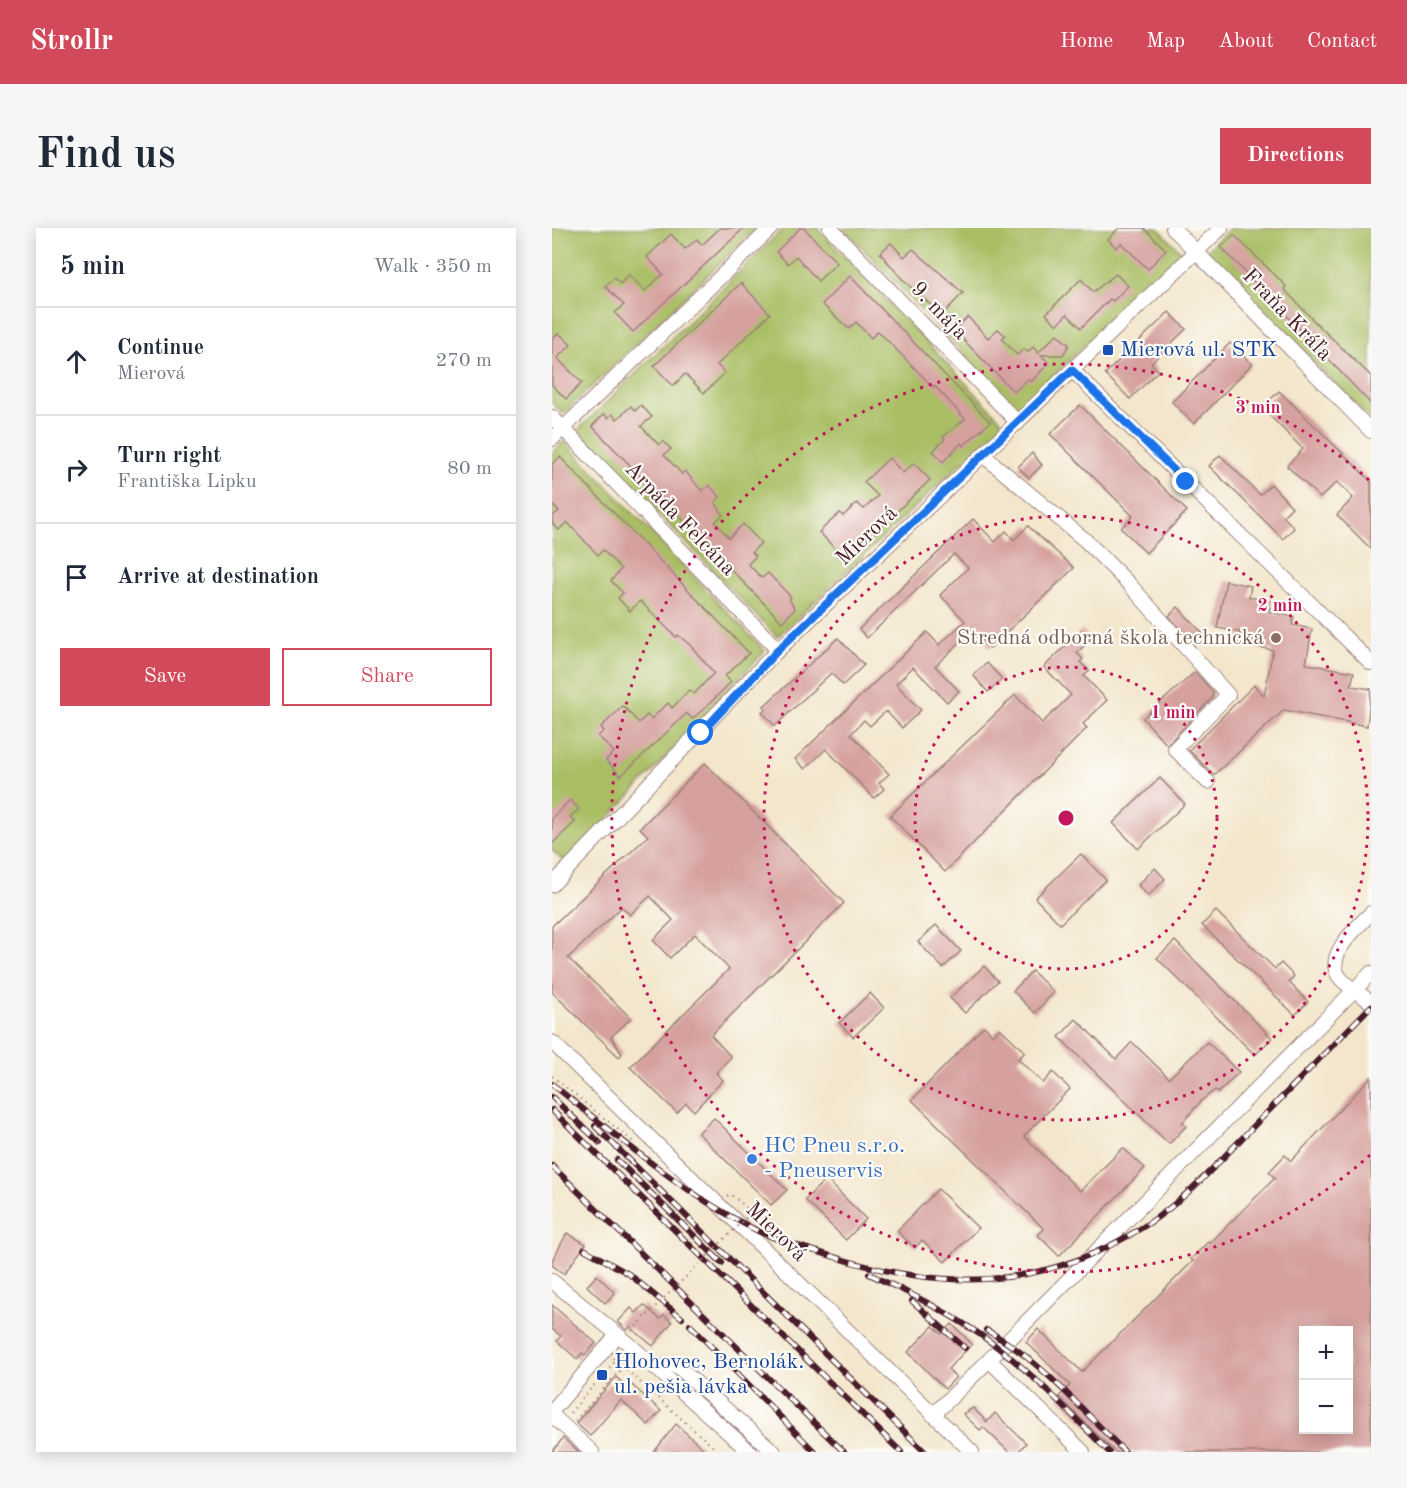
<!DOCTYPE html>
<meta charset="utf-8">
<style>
:root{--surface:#fff;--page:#f6f6f7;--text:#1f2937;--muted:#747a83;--line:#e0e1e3;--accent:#d1495b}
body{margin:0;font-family:"Old Standard TT",serif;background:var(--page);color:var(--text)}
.controls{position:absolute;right:18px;bottom:18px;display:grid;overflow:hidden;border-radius:0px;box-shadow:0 3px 15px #0003}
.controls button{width:54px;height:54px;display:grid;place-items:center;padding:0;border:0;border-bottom:2px solid var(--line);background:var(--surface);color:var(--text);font:30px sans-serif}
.stop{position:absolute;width:18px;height:18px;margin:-14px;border:4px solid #1a73e8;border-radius:50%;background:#fff}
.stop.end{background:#1a73e8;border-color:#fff;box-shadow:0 2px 6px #0008}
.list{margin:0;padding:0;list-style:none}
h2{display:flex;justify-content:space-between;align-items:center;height:78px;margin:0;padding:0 24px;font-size:26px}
h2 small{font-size:20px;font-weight:400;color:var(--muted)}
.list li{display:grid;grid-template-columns:39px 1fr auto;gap:18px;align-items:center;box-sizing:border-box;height:108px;padding:0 24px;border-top:2px solid var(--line)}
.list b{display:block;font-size:22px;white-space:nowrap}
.list p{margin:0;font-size:20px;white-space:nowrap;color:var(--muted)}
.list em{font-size:20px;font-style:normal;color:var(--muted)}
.actions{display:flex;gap:12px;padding:18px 24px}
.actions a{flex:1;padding:14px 0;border:2px solid var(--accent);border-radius:0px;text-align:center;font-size:21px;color:var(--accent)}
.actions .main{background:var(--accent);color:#fff}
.icon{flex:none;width:33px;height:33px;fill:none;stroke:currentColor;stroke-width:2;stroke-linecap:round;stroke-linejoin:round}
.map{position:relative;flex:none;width:819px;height:1224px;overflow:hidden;border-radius:0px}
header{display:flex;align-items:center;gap:36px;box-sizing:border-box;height:84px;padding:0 30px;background:var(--accent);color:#fff}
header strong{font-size:28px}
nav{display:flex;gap:33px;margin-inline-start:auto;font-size:21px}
.intro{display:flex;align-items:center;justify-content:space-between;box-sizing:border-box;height:144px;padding:0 36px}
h1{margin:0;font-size:42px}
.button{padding:15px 27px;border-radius:0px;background:var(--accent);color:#fff;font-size:21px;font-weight:700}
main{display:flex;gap:36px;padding:0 36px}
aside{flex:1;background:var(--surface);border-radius:0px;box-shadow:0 3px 15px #0003}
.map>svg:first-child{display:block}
.green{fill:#a9be63;stroke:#7a6e47;stroke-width:1.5}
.building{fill:#d5a09e;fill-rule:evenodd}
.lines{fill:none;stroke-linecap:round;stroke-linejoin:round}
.minor-casing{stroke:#9e827c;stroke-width:16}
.path{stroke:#9e827c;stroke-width:2;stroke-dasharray:1.5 4.5;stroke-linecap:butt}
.minor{stroke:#fff;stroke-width:14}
.rail-casing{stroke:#4a1f2b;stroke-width:6}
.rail{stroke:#fdfcf7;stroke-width:4;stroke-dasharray:11;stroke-linecap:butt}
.path-bridge{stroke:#9e827c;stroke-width:2;stroke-dasharray:1.5 4.5;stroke-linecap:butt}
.route{stroke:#1a73e8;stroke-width:8}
.ring{fill:none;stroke:#c2185b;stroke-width:3;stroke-dasharray:3 6}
.transit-dot{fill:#1a4fb4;stroke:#fdfcf7;stroke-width:2}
.education-dot{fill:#8d6e63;stroke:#fdfcf7;stroke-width:2}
.shop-dot{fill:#3f7fe0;stroke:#fdfcf7;stroke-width:2}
.labels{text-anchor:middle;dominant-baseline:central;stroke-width:4.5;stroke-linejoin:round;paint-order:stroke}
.street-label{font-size:22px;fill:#4a1f2b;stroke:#fdfcf7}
.transit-label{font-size:22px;fill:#164399;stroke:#fdfcf7;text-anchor:start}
.education-label{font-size:22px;fill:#785e54;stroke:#fdfcf7;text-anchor:end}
.shop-label{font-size:22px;fill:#366cbe;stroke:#fdfcf7;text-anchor:start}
.centre{fill:#c2185b;stroke:#fdfcf7;stroke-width:3}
.ring-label{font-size:18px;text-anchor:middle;font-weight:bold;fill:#c2185b;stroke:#fdfcf7;stroke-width:4.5;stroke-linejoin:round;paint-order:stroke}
</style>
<header>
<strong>Strollr</strong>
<nav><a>Home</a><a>Map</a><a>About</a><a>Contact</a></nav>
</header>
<div class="intro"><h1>Find us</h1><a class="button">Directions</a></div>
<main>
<aside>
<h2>5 min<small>Walk · 350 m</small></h2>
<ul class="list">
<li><svg class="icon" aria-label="ahead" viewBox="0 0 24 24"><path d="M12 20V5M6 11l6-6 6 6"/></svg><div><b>Continue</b><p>Mierová</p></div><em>270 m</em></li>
<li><svg class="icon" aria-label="right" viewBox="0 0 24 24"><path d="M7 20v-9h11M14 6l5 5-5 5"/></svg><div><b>Turn right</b><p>Františka Lipku</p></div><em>80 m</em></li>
<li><svg class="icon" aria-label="arrive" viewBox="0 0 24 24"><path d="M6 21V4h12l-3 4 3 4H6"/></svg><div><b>Arrive at destination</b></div></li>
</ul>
<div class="actions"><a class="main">Save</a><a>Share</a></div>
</aside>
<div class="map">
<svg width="819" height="1224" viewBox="0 0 819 1224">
<rect width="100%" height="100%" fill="#fdfcf7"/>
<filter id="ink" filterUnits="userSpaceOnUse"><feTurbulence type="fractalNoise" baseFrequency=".0167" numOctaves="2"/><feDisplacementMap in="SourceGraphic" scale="12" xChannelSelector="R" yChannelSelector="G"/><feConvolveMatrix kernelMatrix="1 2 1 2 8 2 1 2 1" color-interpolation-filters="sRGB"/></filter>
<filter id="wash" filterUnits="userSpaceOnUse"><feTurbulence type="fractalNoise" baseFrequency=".008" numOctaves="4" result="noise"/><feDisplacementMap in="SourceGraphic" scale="24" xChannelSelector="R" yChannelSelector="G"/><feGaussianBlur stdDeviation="1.35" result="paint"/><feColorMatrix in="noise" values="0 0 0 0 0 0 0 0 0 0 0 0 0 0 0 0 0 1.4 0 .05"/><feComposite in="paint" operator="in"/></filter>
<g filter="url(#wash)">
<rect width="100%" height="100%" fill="#f3e6cc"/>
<g class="green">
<path d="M0 0H205L11 186 0 175Z"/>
<path d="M232 0H265L452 195 225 409 26 202Z"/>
<path d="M291 0H606L629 24 466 182Z"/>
<path d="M678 0H819V192L653 24Z"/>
<path d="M12 213 213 423 14 636 0 622V225Z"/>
</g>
<g id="blocks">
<g class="building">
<path d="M168 0H192L81 104 63 85 72 77 53 58 62 50 68 56 77 47 93 63 111 46 95 29 119 6 133 21 145 11 150 17Z"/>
<path d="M248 0H252L285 35 266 53 244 28 236 36 224 24Z"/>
<path d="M567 0H592L614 22 596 41 569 15 564 20 556 11Z"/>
<path d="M682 7 734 58 732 61 762 93 819 148V176L669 19Z"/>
<path d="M339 15 352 29 361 21 411 65 390 87 352 53 328 25Z"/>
<path d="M564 46 576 58 561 73 558 71 529 100 515 86 505 97 494 86 529 51 541 64Z"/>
<path d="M298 48 438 194 411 218 409 215 391 234 381 223 393 211 391 209 413 191 382 157 381 159 326 103 319 110 304 94 297 101 270 76Z"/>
<path d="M189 55 218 86 165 137 173 145 152 165 133 146 121 158 102 138Z"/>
<path d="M617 84 634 101 599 135 606 143 578 171 553 146Z"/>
<path d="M416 89 436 110 446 101 453 107 450 111 465 127 472 121 476 124 481 119 486 125 505 106 517 117 511 127H489L497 135 479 154 476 151 462 164 402 102Z"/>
<path d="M7 105 19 117 5 130 30 155 14 171 0 157V111Z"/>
<path d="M678 115 700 136 642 196 620 174Z"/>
<path d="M727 163 819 253V321L785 287 801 270 785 254 768 270 735 238 751 221 710 180Z"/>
<path d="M89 177 100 189 89 198 107 217 111 213 119 221 112 227 130 246 133 243 150 263 157 257 168 269 163 274 171 287 163 294 177 310 191 296 209 315 200 324 204 328 196 336 210 350 216 345 239 369 237 371 243 381 230 394 40 198 52 186 56 190 60 186 65 191 79 178 83 183Z"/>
<path d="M528 177 635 283 594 325 569 300 581 288 498 206Z"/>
<path d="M480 225 490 237 477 250 466 239Z"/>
<path d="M668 227 708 267 719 256 740 279 731 288 742 300 731 311 657 238Z"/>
<path d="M8 229 197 425 173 448 179 454 154 479 140 491 135 485 69 548 54 532 62 524 46 508 52 503 49 499 71 478 87 495 95 487 99 491 116 475 120 480 137 462 142 466 162 445 138 417 126 407 124 409 88 373 78 383 66 370 71 365 59 353 69 341 51 322 46 327 15 294 7 302 0 295V289L7 283 0 277V236Z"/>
<path d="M337 230 351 245 362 235 378 252 294 332 267 304 288 285 291 288 305 275 312 281 326 268 312 254Z"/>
<path d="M421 291 443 314 454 303 462 312 476 298 522 340 438 420 421 402 383 438 407 463 395 474 361 439 344 456 369 482 350 500 334 483 318 498 312 492 299 506 337 546 327 555 332 561 322 570 274 521 253 541 243 531 375 404 387 417 413 393 388 367 416 340 402 326 315 410 307 401Z"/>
<path d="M674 353 699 358 697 369 719 373 717 384 742 389 740 397 760 401 754 436 802 444 799 458 819 461 815 498 732 482 662 547 637 522 702 457 712 468 721 422 685 415 688 404 665 400Z"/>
<path d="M626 379 653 408 643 417 617 388Z"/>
<path d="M530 402 539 411 525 425 531 431 528 434 537 443 532 448 555 472 531 496 535 500 393 644 338 588 463 467 490 495 519 467 492 439Z"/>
<path d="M286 410 312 437 291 457 279 445 223 498 210 484 214 480 212 478Z"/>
<path d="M435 435 450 451 436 464 421 447Z"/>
<path d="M643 444 661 464 660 470 615 517 591 490Z"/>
<path d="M153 535 292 675 159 807 179 829 164 845 171 852 142 883 134 875 125 885 78 839 177 741 143 706 118 730 101 712 121 692 98 668 78 687 70 679 16 730 79 790 59 809 70 826 67 829 0 764V698L96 608 88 600Z"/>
<path d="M608 550 633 576 586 621 561 595Z"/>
<path d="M18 572 27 581 18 589 23 594 0 616V590Z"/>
<path d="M529 626 554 652 508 696 483 670Z"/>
<path d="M603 640 613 651 596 668 586 657Z"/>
<path d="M664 683 723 741 729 735 742 748 737 754 756 774 743 787 650 697Z"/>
<path d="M384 697 409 723 391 740 366 714Z"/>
<path d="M623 713 720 810 703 827 605 730Z"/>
<path d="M432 738 446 753 413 785 398 770Z"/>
<path d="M480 743 502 764 483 785 461 763Z"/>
<path d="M318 765 332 780 301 809 287 795Z"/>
<path d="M524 791 564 831 580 814 617 850 655 814 687 844 666 865 663 862 650 872 630 895 634 898 617 916 507 809Z"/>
<path d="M432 798 441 807 448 800 473 824 466 831 491 855 501 844 518 861 472 908 528 963 571 920 593 940 507 1028 486 1007 492 1001 360 872Z"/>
<path d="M819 849V1224H563L507 1169 518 1157 474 1114 486 1101 530 1144 641 1033 639 1031 657 1013 658 1015 723 950 717 944 733 927 739 933ZM752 1102H796V1202H752Z"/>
<path d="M162 890 235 962 219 977 146 905Z"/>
<path d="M274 951 314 991 294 1012 253 972Z"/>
<path d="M386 961 426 1000 393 1034 370 1012 363 1020 345 1003Z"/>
<path d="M15 1005 34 1016 12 1046 0 1037V1033Z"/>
<path d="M45 1047 63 1065 53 1075 35 1058Z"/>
<path d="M0 1077 44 1115 33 1127 30 1125 25 1131 5 1113 9 1108 0 1101Z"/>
<path d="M92 1077 108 1091 112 1087 120 1094 101 1118 78 1099 75 1102 66 1094 79 1080 84 1085Z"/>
<path d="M400 1096 420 1116 396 1141 404 1149 393 1161 356 1124 381 1098 390 1106Z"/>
<path d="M64 1149 77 1161 80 1157 109 1183 96 1197 69 1172 38 1208 24 1195Z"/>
<path d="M421 1180 435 1194 443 1185 474 1215 466 1224H457L431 1199 428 1202 411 1186Z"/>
<path d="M124 1196 155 1224H102Z"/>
<path d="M11 1210 21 1219 27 1224H0Z"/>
</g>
</g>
</g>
<g filter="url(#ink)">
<use href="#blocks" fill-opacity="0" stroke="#9e827c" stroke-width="1.5"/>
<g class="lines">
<g class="minor-casing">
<g id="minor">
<path d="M278 0 466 195"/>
<path d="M621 0 819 203"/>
<path d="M520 142 819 435"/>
<path d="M0 189 226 422"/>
<path d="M0 211 219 0"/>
<path d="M431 227 533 312 577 356 676 467 623 521 656 554"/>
<path d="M0 657 226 422 669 0"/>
<path d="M819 685C806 699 774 725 786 747 792 757 810 767 819 774"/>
<path d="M0 814 420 1224"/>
<path d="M0 1053 77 1116 198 1224"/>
<path d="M105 1141 123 1136 222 1224"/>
<path d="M0 1183 65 1107"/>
<path d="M0 1187 40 1224"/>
<path d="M381 1187 437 1132"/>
<path d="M531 1224 437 1132 819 745"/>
</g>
</g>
<g class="path">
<path d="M0 848 84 916"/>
<path d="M175 968 178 966 200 984"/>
<path d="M80 1103 95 1087"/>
<path d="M61 1130 167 1224"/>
<path d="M18 1185 69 1126"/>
<path d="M23 1193 71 1139"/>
</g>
<use href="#minor" class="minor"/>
<g class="rail-casing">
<g id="rail">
<path d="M0 856C61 905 128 963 198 999 222 1012 250 1019 276 1027 388 1063 488 1064 591 999 631 974 663 938 696 904 737 862 778 820 819 778"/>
<path d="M0 869 48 915"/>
<path d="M0 882 349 1224"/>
<path d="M43 898 373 1224"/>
<path d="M65 932 170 1035"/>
<path d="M0 938 292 1224"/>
<path d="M32 1021 77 1046 130 1090"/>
<path d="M317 1046C360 1066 402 1087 440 1115 483 1147 520 1187 557 1224"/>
<path d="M360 1073 413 1120"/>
<path d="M138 1097 263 1224"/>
<path d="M434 1102C488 1131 529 1181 573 1224"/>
</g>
</g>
<use href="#rail" class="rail"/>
<path class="path-bridge" d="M95 1087 200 984"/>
</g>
</g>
<g class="lines" filter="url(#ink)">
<path class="route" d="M149 505 226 422 520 142 634 254"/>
</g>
<g class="ring">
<circle cx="514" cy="590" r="151"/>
<circle cx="514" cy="590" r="302"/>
<path d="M818 927A454 454 0 1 1 818 253"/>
</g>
<g class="transit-dot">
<rect x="550" y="116" width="12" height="12" rx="3"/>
<rect x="44" y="1141" width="12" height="12" rx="3"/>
</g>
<circle class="education-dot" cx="724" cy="410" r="6"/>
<circle class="shop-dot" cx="200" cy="931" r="6"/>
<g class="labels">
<g class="street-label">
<text transform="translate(387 83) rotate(46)">9. mája</text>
<text transform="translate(735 87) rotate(46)">Fraňa Kráľa</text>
<text transform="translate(128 291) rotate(46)">Arpáda Felcána</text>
<text transform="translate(315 308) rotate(-44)">Mierová</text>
<text transform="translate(224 1004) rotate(44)">Mierová</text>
</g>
<g class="transit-label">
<text x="568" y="122">Mierová ul. STK</text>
<text x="62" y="1134">Hlohovec, Bernolák.<tspan x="62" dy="25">ul. pešia lávka</tspan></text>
</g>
<g class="education-label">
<text x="712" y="410">Stredná odborná škola technická</text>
</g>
<g class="shop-label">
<text x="212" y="918">HC Pneu s.r.o.<tspan x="212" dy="25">- Pneuservis</tspan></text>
</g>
</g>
<circle cx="514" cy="590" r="9" class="centre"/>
<g class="ring-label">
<text x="706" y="185">3 min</text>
<text x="728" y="383">2 min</text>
<text x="621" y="490">1 min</text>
</g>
</svg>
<div class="controls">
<button>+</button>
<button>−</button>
</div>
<div class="stop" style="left:149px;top:505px"></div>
<div class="stop end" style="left:634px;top:254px"></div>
</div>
</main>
